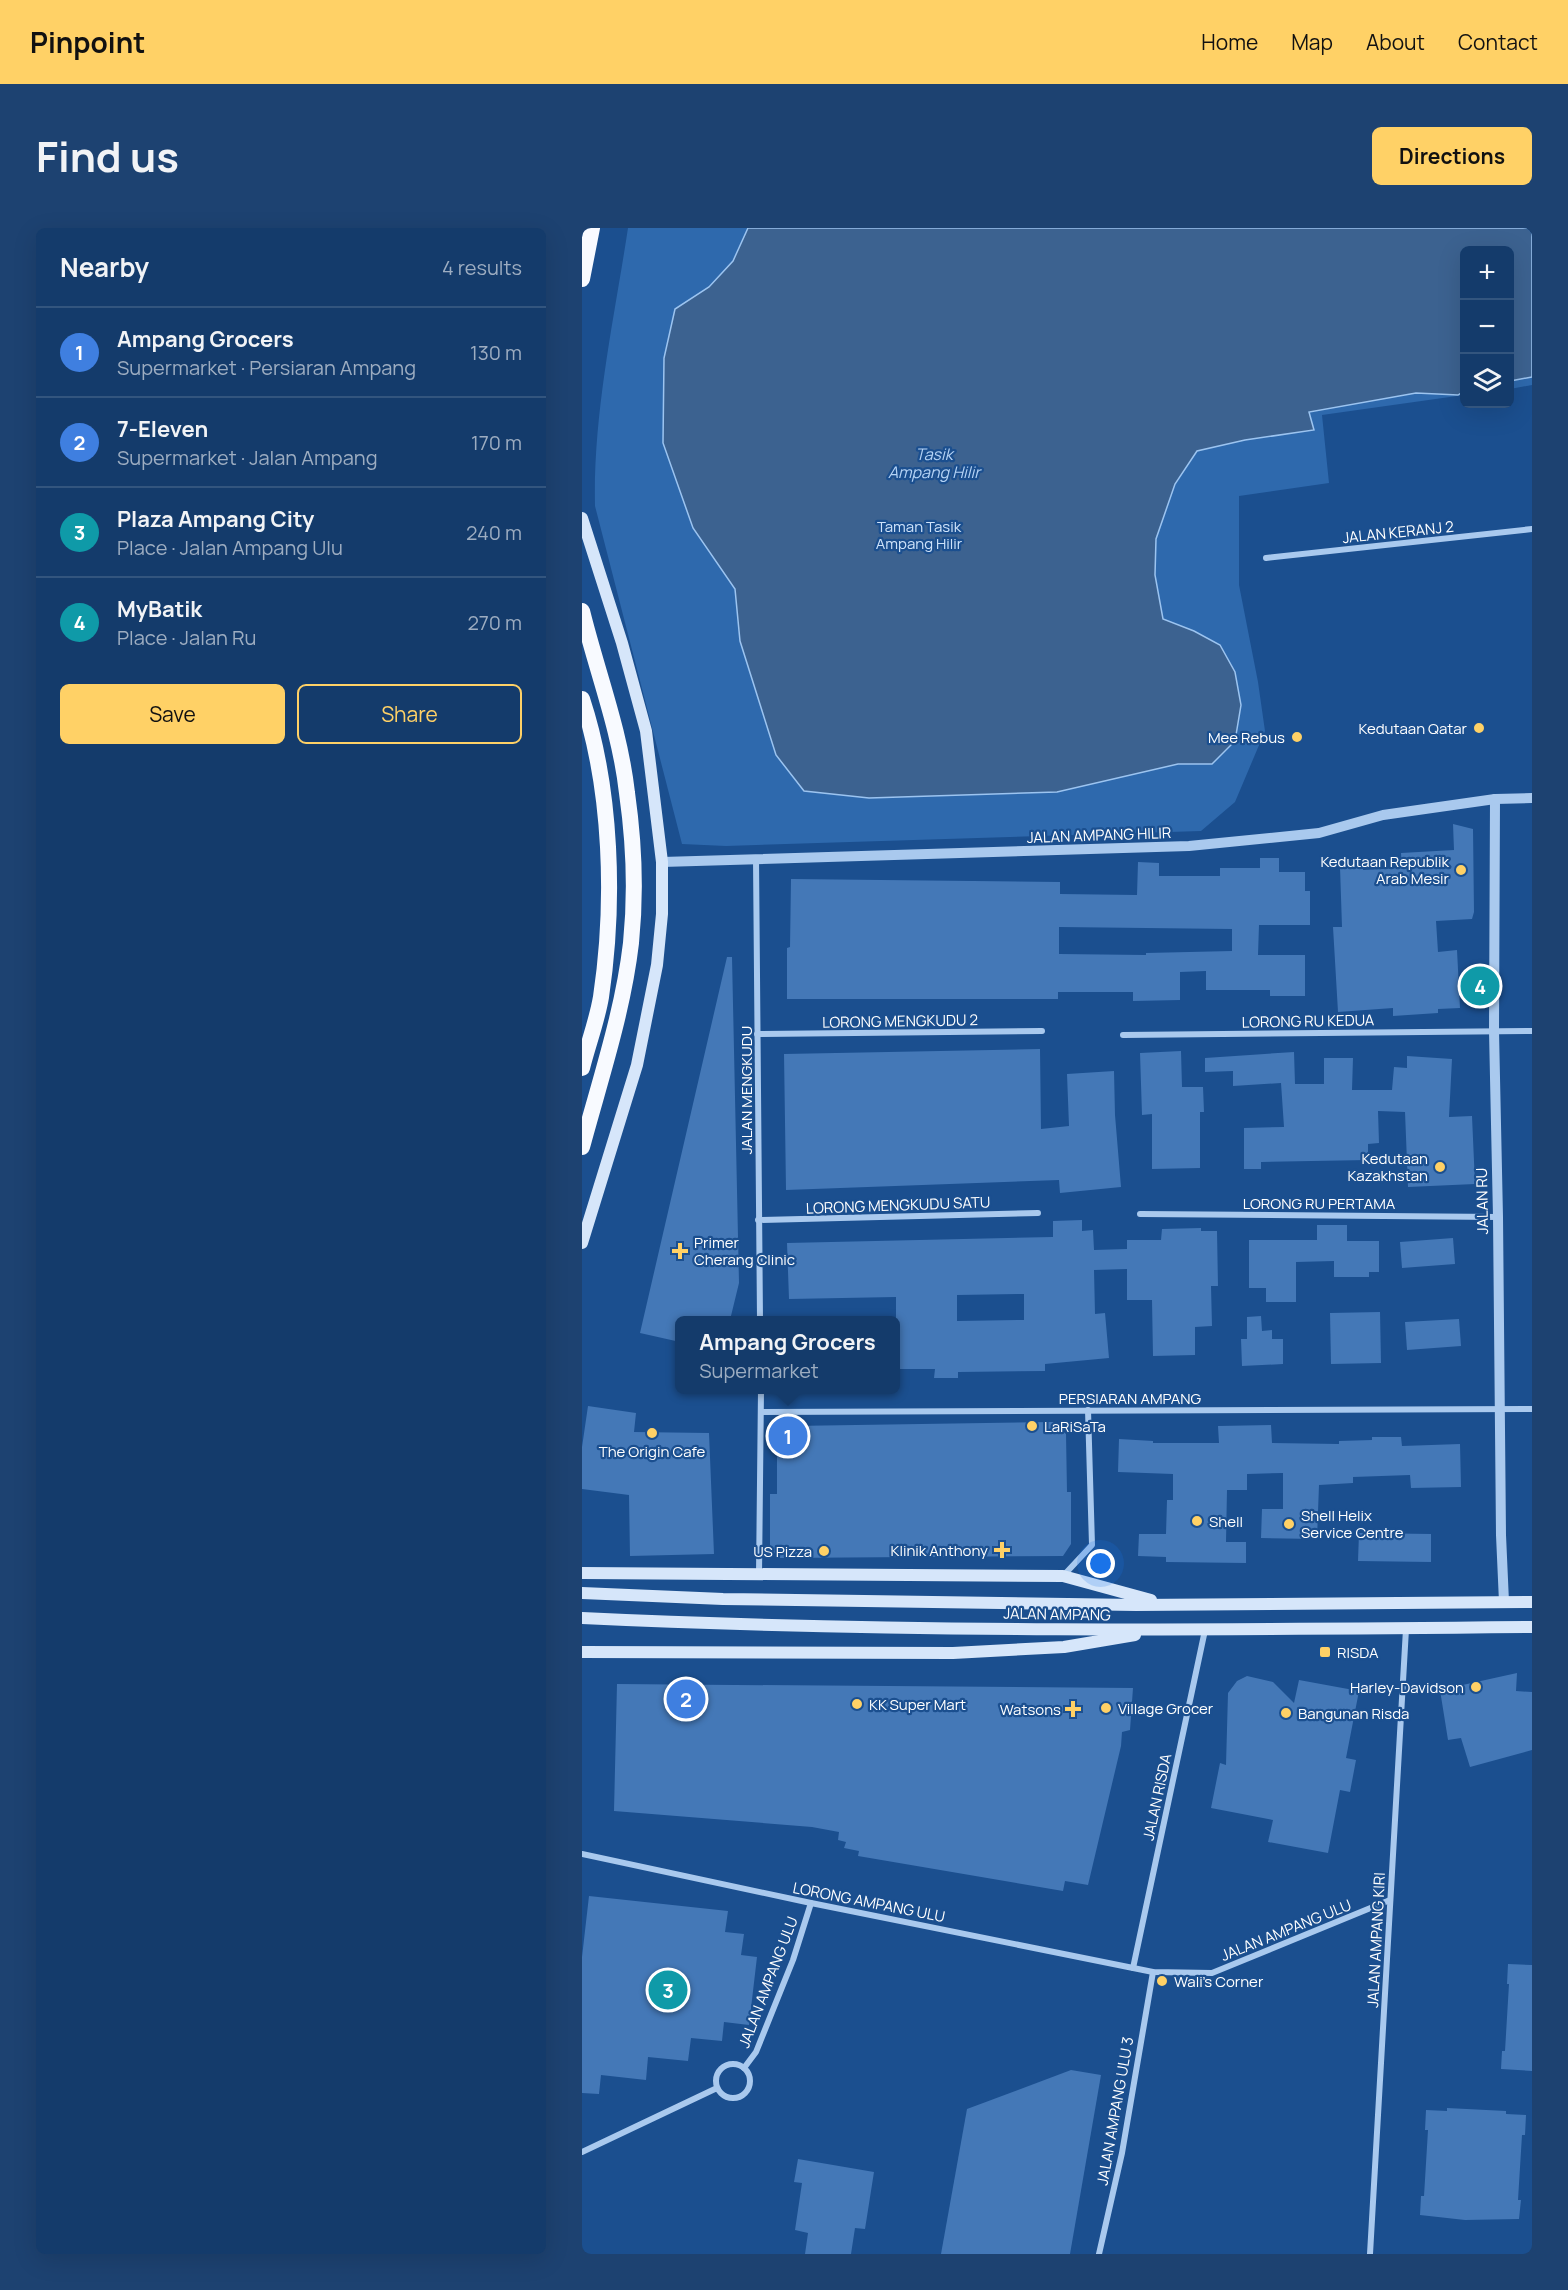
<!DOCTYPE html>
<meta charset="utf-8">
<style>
:root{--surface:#143b6b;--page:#1d4271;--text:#f1f3f6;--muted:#9dadc1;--line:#33557e;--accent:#ffd166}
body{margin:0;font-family:Manrope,sans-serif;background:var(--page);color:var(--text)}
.controls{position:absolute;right:18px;top:18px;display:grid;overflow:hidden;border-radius:9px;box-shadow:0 6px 24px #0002}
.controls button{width:54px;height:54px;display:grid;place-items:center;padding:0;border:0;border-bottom:2px solid var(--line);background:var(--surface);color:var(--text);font:30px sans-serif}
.you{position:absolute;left:519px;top:1336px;width:21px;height:21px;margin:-15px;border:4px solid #fff;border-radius:50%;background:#1a73e8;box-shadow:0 0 0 9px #1a73e833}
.badge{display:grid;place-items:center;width:39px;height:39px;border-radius:50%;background:var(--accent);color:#fff;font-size:20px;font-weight:700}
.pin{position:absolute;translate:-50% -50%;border:3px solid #fff;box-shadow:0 2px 6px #0006}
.popup{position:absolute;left:93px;top:1088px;width:225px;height:78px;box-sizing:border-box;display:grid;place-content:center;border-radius:9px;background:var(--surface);filter:drop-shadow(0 2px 4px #0005);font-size:20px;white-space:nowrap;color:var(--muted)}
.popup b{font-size:22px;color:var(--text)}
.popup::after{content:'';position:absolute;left:50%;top:100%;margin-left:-12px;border:12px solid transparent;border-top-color:var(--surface)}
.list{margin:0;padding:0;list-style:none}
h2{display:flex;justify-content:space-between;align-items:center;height:78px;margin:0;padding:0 24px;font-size:26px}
h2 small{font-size:20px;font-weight:400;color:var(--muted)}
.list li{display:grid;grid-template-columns:39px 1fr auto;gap:18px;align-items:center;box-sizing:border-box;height:90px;padding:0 24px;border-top:2px solid var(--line)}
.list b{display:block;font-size:22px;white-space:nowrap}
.list p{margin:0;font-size:20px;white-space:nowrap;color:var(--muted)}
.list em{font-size:20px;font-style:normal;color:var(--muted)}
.actions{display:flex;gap:12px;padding:18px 24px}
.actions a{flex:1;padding:14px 0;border:2px solid var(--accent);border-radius:9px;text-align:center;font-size:21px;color:var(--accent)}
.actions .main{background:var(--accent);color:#111}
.icon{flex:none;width:33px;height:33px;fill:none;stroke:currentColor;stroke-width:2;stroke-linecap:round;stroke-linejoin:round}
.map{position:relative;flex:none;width:950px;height:2026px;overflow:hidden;border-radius:9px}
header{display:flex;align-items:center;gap:36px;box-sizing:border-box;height:84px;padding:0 30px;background:var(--accent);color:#111}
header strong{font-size:28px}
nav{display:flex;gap:33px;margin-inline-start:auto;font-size:21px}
.intro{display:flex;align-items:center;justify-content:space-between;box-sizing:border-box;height:144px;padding:0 36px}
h1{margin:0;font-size:42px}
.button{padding:15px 27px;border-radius:9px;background:var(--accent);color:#111;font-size:21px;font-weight:700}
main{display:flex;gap:36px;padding:0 36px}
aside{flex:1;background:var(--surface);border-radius:9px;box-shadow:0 6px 24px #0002}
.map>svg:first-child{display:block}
.green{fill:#2e69ad}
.water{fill:#3c6290;stroke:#9cc4f0;stroke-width:1.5}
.building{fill:#4478b7;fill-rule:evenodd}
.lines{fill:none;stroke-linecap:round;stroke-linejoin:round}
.minor{stroke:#a9c9ee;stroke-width:6}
.tertiary{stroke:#a9c9ee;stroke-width:10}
.secondary{stroke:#d6e6fa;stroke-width:12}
.trunk{stroke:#f8faff;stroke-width:16}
.poi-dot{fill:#ffd166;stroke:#1b4f8f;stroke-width:2}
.labels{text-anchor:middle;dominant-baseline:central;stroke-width:4.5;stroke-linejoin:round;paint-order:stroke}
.park-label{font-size:15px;fill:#cfe3fa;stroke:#1b4f8f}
.street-label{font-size:15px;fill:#fff;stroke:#1b4f8f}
.poi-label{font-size:15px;fill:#fff;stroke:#1b4f8f;text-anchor:start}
.water-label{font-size:16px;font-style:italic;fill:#b5d3f5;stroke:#1b4f8f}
</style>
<header>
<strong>Pinpoint</strong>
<nav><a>Home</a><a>Map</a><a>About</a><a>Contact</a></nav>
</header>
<div class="intro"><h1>Find us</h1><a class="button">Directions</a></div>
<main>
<aside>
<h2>Nearby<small>4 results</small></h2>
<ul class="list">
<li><span class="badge" style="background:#3f7fe0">1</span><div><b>Ampang Grocers</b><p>Supermarket · Persiaran Ampang</p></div><em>130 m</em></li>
<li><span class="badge" style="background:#3f7fe0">2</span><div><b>7-Eleven</b><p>Supermarket · Jalan Ampang</p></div><em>170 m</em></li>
<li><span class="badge" style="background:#0f9aa8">3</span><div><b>Plaza Ampang City</b><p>Place · Jalan Ampang Ulu</p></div><em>240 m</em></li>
<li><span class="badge" style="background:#0f9aa8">4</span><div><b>MyBatik</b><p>Place · Jalan Ru</p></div><em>270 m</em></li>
</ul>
<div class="actions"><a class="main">Save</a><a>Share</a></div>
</aside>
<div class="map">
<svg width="950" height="2026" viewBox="0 0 950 2026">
<rect width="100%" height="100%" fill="#1b4f8f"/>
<path class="green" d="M46 0H950V157L928 161 927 22H882V167L740 187 747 255 657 268V357L676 454 683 503 653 574 619 603 144 618 100 616 13 278C11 185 32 92 46 0Z"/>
<path class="water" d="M166 0H950V149L928 153 927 22H882V163L876 167 834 165 727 184 732 202 663 212 615 223 593 256 574 311 573 347 581 391 612 403 638 417 653 444 659 477 653 513 630 536H596L475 564 287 570 222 563 194 527 158 413 153 361 111 300 81 215 82 130 93 81 127 59 151 33Z"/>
<g class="building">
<path d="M871 596 891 601 892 684 890 691 854 693 856 724 875 722 878 780 856 781V785L811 788V780L756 784 751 699H760L758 639 781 638V642L820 640 819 625 872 622Z"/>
<path d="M678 630H697V644H723V663H728V697H677L676 727H723V768H688V762H624V743L598 744V772L551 773V764H476V771H205V720L208 719 209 651 478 654V666L555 667 556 634 577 635V648H638V640H678ZM477 699 650 701V723L564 725V727L477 726Z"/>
<path d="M145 729H150L157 1055 148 1092H98V1114L58 1105Z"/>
<path d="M458 821 459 901 487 898 485 846 532 843 533 887 539 959 478 965 477 952 204 962 202 826Z"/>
<path d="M599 823 600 859H621L622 884H618V940L570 941V886L560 887 558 825Z"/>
<path d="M712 824 713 856H742V830H771L770 862H810L812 839 825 840V828L870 831 867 889 890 888 893 956 826 959 823 884 796 883 797 915 786 916V932L679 934V941H662V900L702 899 699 855 651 858V843L623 844V830Z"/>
<path d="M500 992V1003L511 1002 512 1022 545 1021V1012H579L580 1001 619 1000V1003H635L636 1058H629L630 1098 613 1099V1127L571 1128 570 1072H545V1041L512 1042 513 1086 523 1085 527 1130 463 1136V1143L376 1144V1150H352L353 1141H314V1069L207 1071 205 1015 471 1009V993ZM442 1066V1092L375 1093V1067Z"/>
<path d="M735 997H765V1013H797V1044H787V1049H752V1033L714 1034V1074H684V1060H667V1012H735Z"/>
<path d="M871 1010 873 1036 820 1040 818 1014Z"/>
<path d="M798 1084 799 1135 749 1136 748 1085Z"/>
<path d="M679 1088 680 1103 690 1102V1111H701V1136L660 1138 659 1111H665V1089Z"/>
<path d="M877 1091 879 1118 825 1122 823 1094Z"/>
<path d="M6 1178 54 1185 52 1204 127 1205 132 1326 48 1328 47 1267 0 1261V1219Z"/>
<path d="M471 1194 484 1206 485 1264H489V1316L481 1328 197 1330 188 1320V1266H195V1209L209 1198Z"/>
<path d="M689 1197 690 1215 757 1216V1213L790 1212V1209H819L820 1218 878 1216 879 1259 829 1260 828 1247 771 1249V1255L737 1257 735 1311 679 1310 680 1281H701V1245L665 1246V1262H645L644 1314H664V1335L584 1334V1329L556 1328 557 1306H584L585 1272H591V1246L536 1244 537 1211 571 1213V1215H637L636 1198Z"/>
<path d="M777 1305 849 1306V1334L776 1333Z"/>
<path d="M935 1445 934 1463 950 1464V1522L888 1539 879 1510 866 1512 858 1462Z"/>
<path d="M665 1448 691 1454 712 1475 717 1452 777 1463 764 1530 774 1532 768 1564 758 1562 746 1625 686 1614 691 1592 629 1580 638 1535 644 1537 646 1465 655 1453Z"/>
<path d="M35 1456 551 1460 548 1502 540 1504 539 1518 506 1657 483 1653 481 1663 276 1628 277 1623 262 1620 264 1614 256 1612 257 1604 230 1599 32 1583Z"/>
<path d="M7 1668 146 1683 143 1704 162 1706 159 1727 175 1729 167 1797 142 1794 140 1813 109 1810 106 1833 66 1829 64 1852 19 1847 17 1866 0 1865V1729Z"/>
<path d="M926 1736 950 1737V1843L919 1841 920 1823H923L927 1756H925Z"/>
<path d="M489 1842 519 1847 488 2026H359L385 1881Z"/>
<path d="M865 1880 924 1883V1886L944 1887 943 1907H940L936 1972H939L937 1991 883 1992 838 1987 839 1968H842L846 1902H843L844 1882 865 1883Z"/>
<path d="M216 1931 292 1944 283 2001 273 2000 269 2026H223L226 2005 213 2002 220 1955 212 1954Z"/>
</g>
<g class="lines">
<g class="minor">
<path d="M684 330 950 301"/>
<path d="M174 631 178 1092"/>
<path d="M175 806 460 803"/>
<path d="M541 807 950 803"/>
<path d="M558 986 916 989"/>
<path d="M176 992 456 985"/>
<path d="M179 1184 950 1181"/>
<path d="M177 1347 179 1162"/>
<path d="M482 1347 510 1317 506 1182"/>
<path d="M0 1626 229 1675 571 1744 630 1745 808 1672"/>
<path d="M551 1740 623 1402"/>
<circle cx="151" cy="1853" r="17"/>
<path d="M162 1840 174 1824 211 1732 229 1675"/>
<path d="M0 1924 135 1860"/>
<path d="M517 2026 540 1925 571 1744"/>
<path d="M788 2026 824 1401"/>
</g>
<g class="tertiary">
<path d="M913 571 912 803 916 989 919 1307 922 1374"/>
<path d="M80 634 607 618 737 605 801 587 913 571 950 570"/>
</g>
<g class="secondary">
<path d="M0 290 40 415 64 503 80 634V686L75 737 55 837 0 1015"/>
<path d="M0 1345 481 1348 569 1372"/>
<path d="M0 1365 141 1371 554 1377 950 1374"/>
<path d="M0 1390C316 1405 633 1402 950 1399"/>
<path d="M0 1424 371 1425 482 1419 553 1407"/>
</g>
<g class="trunk">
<path d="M0 51 10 0"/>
<path d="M0 383C15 444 38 502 45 565 52 614 54 666 49 715 41 784 18 852 0 919"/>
<path d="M0 471C30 562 33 675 19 769 15 793 6 816 0 840"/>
</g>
</g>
<g class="poi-dot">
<circle cx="897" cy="500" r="6"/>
<circle cx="715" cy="509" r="6"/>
<circle cx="879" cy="642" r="6"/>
<circle cx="858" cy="939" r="6"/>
<path d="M95 1014h6v6h6v6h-6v6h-6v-6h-6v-6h6z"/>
<circle cx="450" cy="1198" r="6"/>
<circle cx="70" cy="1205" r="6"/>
<circle cx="615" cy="1293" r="6"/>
<circle cx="707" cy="1296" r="6"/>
<path d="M417 1313h6v6h6v6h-6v6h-6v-6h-6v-6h6z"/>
<circle cx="242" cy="1323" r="6"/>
<rect x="737" y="1418" width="12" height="12" rx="3"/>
<circle cx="894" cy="1459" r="6"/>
<circle cx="275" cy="1476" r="6"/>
<circle cx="524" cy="1480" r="6"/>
<path d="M488 1472h6v6h6v6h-6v6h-6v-6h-6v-6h6z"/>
<circle cx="704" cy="1485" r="6"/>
<circle cx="580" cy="1753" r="6"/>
</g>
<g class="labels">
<g class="park-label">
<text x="337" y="298">Taman Tasik<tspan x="337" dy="17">Ampang Hilir</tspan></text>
</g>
<g class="street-label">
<text transform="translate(816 304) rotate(-6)">JALAN KERANJ 2</text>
<text transform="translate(517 607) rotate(-2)">JALAN AMPANG HILIR</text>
<text transform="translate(318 793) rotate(-1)">LORONG MENGKUDU 2</text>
<text transform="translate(726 793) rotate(-1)">LORONG RU KEDUA</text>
<text transform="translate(164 862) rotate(-90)">JALAN MENGKUDU</text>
<text transform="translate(900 973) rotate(-91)">JALAN RU</text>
<text x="737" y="975">LORONG RU PERTAMA</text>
<text transform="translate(316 977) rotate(-2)">LORONG MENGKUDU SATU</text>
<text x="548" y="1170">PERSIARAN AMPANG</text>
<text transform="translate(475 1386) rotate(1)">JALAN AMPANG</text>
<text transform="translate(575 1569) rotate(-78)">JALAN RISDA</text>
<text transform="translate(287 1674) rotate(11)">LORONG AMPANG ULU</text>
<text transform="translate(704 1702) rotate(-22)">JALAN AMPANG ULU</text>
<text transform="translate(794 1712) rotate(-87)">JALAN AMPANG KIRI</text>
<text transform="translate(186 1754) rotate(-69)">JALAN AMPANG ULU</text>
<text transform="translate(533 1883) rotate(-80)">JALAN AMPANG ULU 3</text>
</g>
<g class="poi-label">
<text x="885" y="500" text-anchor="end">Kedutaan Qatar</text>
<text x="703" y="509" text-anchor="end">Mee Rebus</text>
<text x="867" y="633" text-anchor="end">Kedutaan Republik<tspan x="867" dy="17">Arab Mesir</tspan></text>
<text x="846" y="930" text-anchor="end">Kedutaan<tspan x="846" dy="17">Kazakhstan</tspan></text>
<text x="112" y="1014">Primer<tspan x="112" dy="17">Cherang Clinic</tspan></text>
<text x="462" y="1198">LaRiSaTa</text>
<text x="70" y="1223" text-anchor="middle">The Origin Cafe</text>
<text x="719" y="1287">Shell Helix<tspan x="719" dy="17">Service Centre</tspan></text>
<text x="627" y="1293">Shell</text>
<text x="406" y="1322" text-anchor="end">Klinik Anthony</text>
<text x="230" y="1323" text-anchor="end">US Pizza</text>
<text x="755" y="1424">RISDA</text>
<text x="882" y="1459" text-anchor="end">Harley-Davidson</text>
<text x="287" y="1476">KK Super Mart</text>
<text x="536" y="1480">Village Grocer</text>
<text x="479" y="1481" text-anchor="end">Watsons</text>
<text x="716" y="1485">Bangunan Risda</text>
<text x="592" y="1753">Wali's Corner</text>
</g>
<g class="water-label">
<text x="352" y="226">Tasik<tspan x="352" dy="18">Ampang Hilir</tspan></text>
</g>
</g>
</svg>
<div class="controls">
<button>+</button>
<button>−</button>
<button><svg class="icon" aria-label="layers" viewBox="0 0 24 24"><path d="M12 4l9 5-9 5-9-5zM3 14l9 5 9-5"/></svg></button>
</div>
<div class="you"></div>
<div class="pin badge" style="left:206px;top:1208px;background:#3f7fe0">1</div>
<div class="popup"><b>Ampang Grocers</b>Supermarket</div>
<div class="pin badge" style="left:104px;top:1471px;background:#3f7fe0">2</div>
<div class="pin badge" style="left:86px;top:1762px;background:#0f9aa8">3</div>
<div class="pin badge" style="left:898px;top:758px;background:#0f9aa8">4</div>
</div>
</main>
